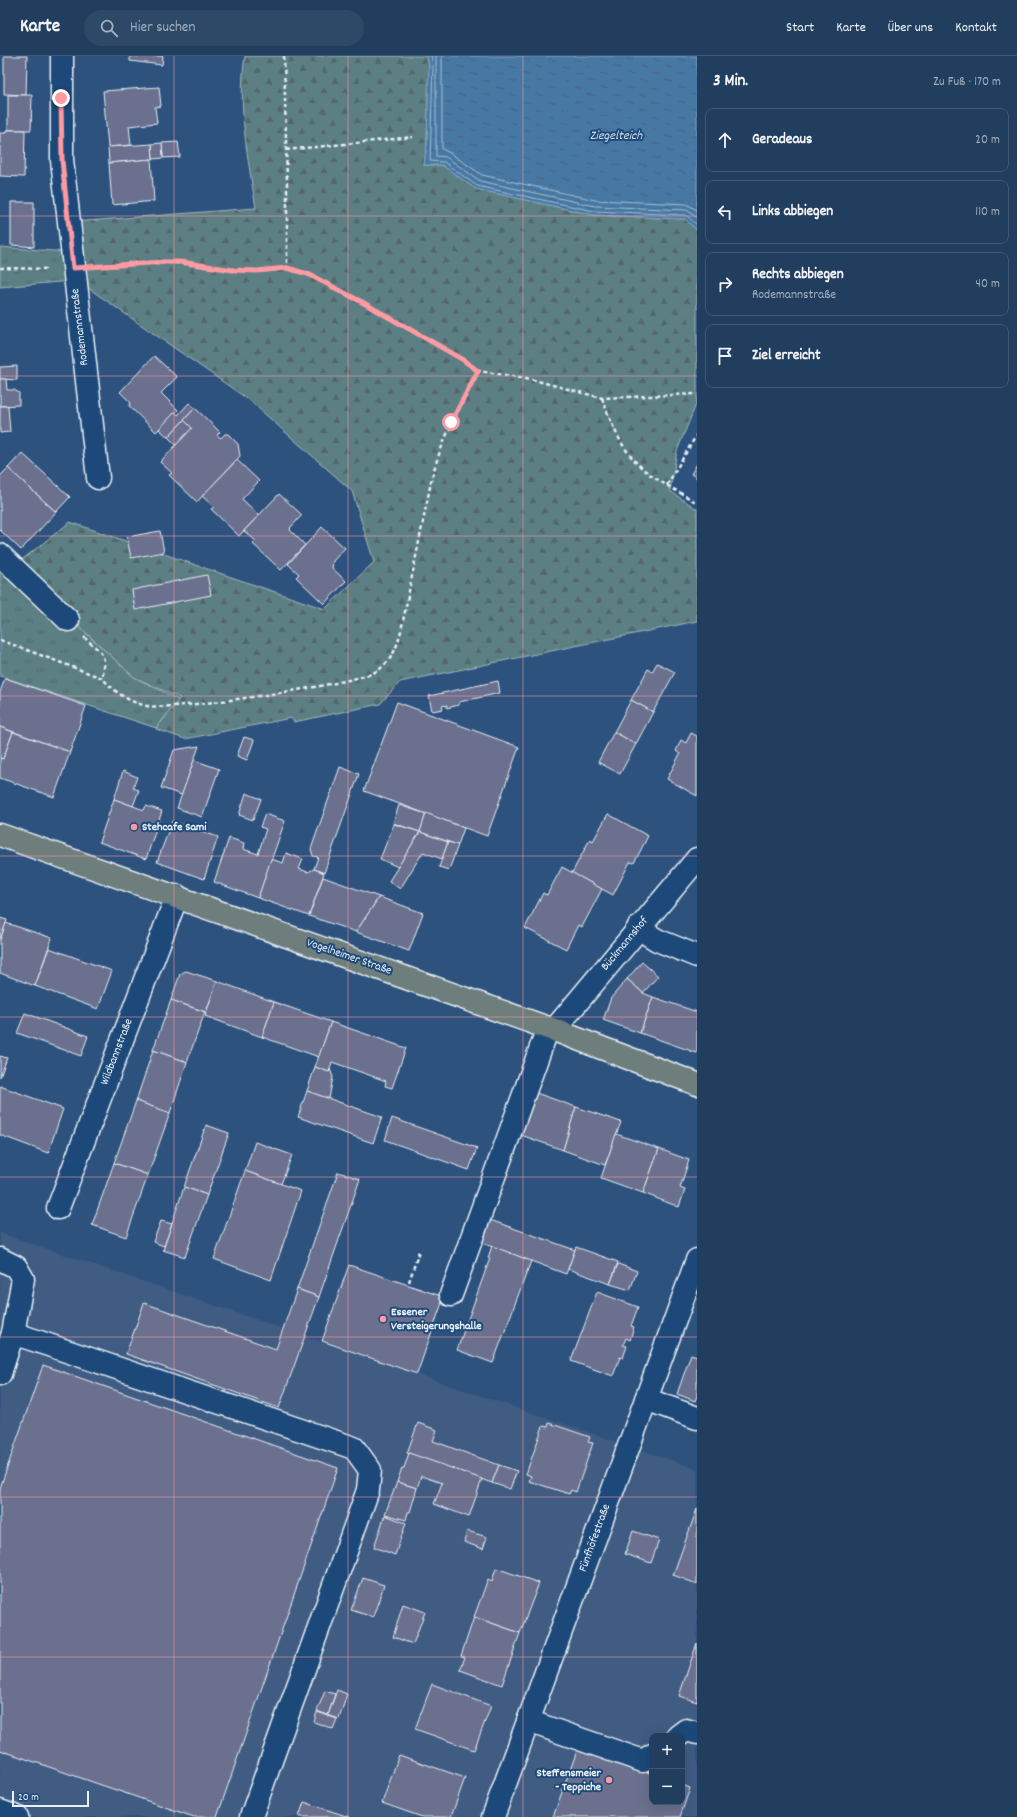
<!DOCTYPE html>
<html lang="de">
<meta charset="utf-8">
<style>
:root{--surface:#223e5e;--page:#2e4967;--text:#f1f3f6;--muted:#a2aebc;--line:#3f5773}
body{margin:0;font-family:Dekko,sans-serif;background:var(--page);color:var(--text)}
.controls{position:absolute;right:12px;bottom:12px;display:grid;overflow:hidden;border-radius:8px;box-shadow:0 4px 16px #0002}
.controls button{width:36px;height:36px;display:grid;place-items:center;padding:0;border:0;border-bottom:1px solid var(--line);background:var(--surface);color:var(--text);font:20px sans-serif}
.scale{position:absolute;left:12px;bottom:10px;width:77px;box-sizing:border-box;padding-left:4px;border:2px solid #e8f1f8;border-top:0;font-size:11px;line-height:14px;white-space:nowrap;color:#e8f1f8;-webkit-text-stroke:3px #1f4a7a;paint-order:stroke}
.stop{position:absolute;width:12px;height:12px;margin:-9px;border:3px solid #ff9aa2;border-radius:50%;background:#fff}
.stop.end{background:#ff9aa2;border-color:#fff;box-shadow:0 1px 4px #0008}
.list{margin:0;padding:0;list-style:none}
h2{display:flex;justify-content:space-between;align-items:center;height:52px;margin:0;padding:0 16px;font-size:17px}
h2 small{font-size:13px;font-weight:400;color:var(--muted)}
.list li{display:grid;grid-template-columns:26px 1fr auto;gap:12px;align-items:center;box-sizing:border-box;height:64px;margin:0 8px 8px;padding:0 8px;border:1px solid var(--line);border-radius:8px}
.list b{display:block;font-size:15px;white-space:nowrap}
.list p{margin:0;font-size:13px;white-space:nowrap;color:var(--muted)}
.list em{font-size:13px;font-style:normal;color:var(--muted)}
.icon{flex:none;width:22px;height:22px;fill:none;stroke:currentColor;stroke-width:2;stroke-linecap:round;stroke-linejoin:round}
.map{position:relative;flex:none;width:697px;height:1761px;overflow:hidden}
header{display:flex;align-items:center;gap:24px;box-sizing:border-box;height:56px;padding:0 20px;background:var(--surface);border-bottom:1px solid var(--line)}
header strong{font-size:19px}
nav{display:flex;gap:22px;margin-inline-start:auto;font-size:14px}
.search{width:280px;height:36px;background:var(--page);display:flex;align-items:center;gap:10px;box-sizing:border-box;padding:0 14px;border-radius:22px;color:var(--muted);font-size:15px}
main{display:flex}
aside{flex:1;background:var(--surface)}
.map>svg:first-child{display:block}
.built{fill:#405b83;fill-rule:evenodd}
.grass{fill:url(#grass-tufts);stroke:#a2b8be}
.forest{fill:url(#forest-firs);stroke:#a2b8be}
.water{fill:url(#water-ripples);stroke:#87a8c6}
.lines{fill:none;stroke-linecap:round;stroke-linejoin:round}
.shore{stroke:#a8c1d6;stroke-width:1}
.building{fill:#6a708e;stroke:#e8f1f8}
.minor-casing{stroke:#e8f1f8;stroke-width:25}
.major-casing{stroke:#e8f1f8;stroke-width:25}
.path{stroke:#e8f1f8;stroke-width:2.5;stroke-dasharray:4 3;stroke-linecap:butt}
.minor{stroke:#1f4a7a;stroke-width:22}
.major{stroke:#6d7e7c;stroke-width:22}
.route{stroke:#ff9aa2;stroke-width:5}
.grid{fill:none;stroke:#ff9aa2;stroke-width:1;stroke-opacity:0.55}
.poi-dot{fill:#ff9aa2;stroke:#1f4a7a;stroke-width:1.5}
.labels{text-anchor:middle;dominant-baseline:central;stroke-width:4;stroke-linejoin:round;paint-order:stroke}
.street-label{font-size:12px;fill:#e8f1f8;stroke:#1f4a7a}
.poi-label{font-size:12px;font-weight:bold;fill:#e8f1f8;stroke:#1f4a7a;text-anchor:start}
.water-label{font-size:13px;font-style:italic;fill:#d0dfeb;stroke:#1f4a7a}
</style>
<header>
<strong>Karte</strong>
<div class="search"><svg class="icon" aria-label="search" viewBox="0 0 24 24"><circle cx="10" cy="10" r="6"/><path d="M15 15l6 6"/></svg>Hier suchen</div>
<nav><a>Start</a><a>Karte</a><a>Über uns</a><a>Kontakt</a></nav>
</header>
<main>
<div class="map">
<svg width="697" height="1761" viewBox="0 0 697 1761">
<defs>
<pattern id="grass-tufts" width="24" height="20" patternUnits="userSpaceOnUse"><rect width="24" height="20" fill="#5c7f84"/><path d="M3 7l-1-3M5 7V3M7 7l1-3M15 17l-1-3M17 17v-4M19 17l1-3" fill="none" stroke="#52666a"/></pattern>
<pattern id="forest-firs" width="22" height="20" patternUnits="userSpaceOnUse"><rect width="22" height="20" fill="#5c7f84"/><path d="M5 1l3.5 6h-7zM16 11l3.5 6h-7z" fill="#52666a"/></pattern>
<pattern id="water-ripples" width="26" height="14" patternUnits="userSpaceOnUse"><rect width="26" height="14" fill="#4778a4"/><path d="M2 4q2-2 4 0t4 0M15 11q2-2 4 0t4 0" fill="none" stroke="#47627c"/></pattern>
</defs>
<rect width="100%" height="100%" fill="#2e527e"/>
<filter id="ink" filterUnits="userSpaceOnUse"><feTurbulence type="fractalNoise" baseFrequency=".025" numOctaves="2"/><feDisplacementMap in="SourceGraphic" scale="8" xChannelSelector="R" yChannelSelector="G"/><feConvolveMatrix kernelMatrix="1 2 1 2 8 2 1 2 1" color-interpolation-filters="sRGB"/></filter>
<g filter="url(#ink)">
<path class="built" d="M0 1177 697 1413V1761H0ZM652 1680H682V1746H652Z"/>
<g class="grass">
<path d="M0 191 67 196 71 225 0 231Z"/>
<path d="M0 499 134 621 179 644 156 672 0 620Z"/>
</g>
<path class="forest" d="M245 0H427L429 9 427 89 424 109H442L476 133 594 159 685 163 697 174V346L677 395 670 435 697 453V565L400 626 380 648 294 666 291 662 185 683 156 673 180 642 134 621 14 510 70 466 325 553 374 506 352 435 249 344 78 225 72 166 256 152C248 103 237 49 245 0Z"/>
<path class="water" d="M427 0H697V174L685 163 594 159 476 133 442 109H424L427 89 429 9Z"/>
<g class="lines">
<g class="shore">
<path d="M431 0 433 9 430 105 444 106 477 130 594 155 686 159 697 169"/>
<path d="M436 0V100L446 101 480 125 595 150 687 154 697 162"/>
<path d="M442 0V93L450 97 482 119 595 144 686 148 697 154"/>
</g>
</g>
<g class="building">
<path d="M4 0H27L26 39 4 38Z"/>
<path d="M130 0H163L162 9 130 5Z"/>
<path d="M159 31 161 50 155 51 157 67 129 70 131 89 108 91 103 35Z"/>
<path d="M8 39H32L31 74H8Z"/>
<path d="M6 74H25L24 121 0 120V77H6Z"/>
<path d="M178 86 180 101 163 102 162 87Z"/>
<path d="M162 87 163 102 153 103 152 88Z"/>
<path d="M152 88 153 103 109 107 108 91Z"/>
<path d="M151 103 154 145 112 149 109 107Z"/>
<path d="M11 146H34V191L11 189Z"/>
<path d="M154 300 177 321 161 337 178 354 156 376 129 350 131 347 120 336Z"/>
<path d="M17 310V324L0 323V311Z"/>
<path d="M0 323H6L7 334H14L19 337V349L0 350Z"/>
<path d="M189 347 195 352 168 381 159 373 175 356 178 359Z"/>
<path d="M0 350H8L10 376 0 377Z"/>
<path d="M195 352 220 376 217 379 221 382 225 378H228L238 388 240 400 197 446 169 419 172 417 160 406 192 372 184 364Z"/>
<path d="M184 364 192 372 176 389 168 381Z"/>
<path d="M22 397 70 441 56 456 8 412Z"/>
<path d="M237 404 259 425 242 443 259 459 239 480 211 453 214 451 202 440Z"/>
<path d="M697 408V422L691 418Z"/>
<path d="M8 412 56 456 21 494 0 474V420Z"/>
<path d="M279 438 302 459 290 472 291 473 290 474 305 489 281 514 253 488 256 485 244 475Z"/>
<path d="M322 471 345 492 333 505 332 512 346 525 324 548 296 521 299 518 288 508Z"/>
<path d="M160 475 164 496 131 502 127 481Z"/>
<path d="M207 519 211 539 135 554 132 534Z"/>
<path d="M657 607 675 616 653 656 631 644 648 613 652 616Z"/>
<path d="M5 622 86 650 70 696 0 671V636Z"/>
<path d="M498 625 500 637 459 646V649L447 652V649L442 650 443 653 432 655 429 640Z"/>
<path d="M631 644 653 656 636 688 614 676Z"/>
<path d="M397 646 519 691 487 780 364 735Z"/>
<path d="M0 671 13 676 3 703 0 702Z"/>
<path d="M13 676 70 696 54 741 0 722V702L3 703Z"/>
<path d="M614 676 636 688 620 718 598 706Z"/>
<path d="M691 677 697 680V740L667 723 680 698 676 695 681 684 686 687Z"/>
<path d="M244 681 254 684 247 704 237 700Z"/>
<path d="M199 690 182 739 161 732 174 694Z"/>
<path d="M194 704 219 713 202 761 177 752Z"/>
<path d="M340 711 359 718 324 817 314 813 318 801 313 800 311 793Z"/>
<path d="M123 715 137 721 133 732 139 734 133 750 114 743Z"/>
<path d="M246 737 261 743 253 764 239 759Z"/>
<path d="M114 743 144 754 146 750 162 755 146 803 99 786Z"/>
<path d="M399 749 426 758 420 776 393 767Z"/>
<path d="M426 757 464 772 458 789 420 776Z"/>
<path d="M265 758 285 765 258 842 214 826 229 782 244 787 243 793 258 798 266 773 260 771Z"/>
<path d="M608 758 648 780 634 807 630 806 613 839 572 817 590 783 593 785Z"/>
<path d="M172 765 218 781 204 823 157 806Z"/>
<path d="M394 768 420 776 398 811 380 803Z"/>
<path d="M420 776 448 786 442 803 423 796 400 833 389 825Z"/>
<path d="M448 786 458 789 449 814 439 811Z"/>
<path d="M286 797 303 803 299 813 308 816 314 813 324 817 309 860 258 842 271 803 283 807Z"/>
<path d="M562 811 602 833 582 871 578 869 566 893 525 872 543 837 547 839Z"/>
<path d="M323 821 379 841 356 876 309 860Z"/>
<path d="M379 841 423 857 409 895 356 876Z"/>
<path d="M0 862 7 864 0 884Z"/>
<path d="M6 867 52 882 35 930 0 917V884Z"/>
<path d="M49 892 112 915 98 953 35 930Z"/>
<path d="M642 906 658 920 643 937 627 923Z"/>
<path d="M186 915 217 925 206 956 171 944 180 918Z"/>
<path d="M627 923 643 937 653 941 640 977 603 964 611 942Z"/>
<path d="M217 925 274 946 262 981 205 960Z"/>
<path d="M653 941 697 956V997L640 977Z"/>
<path d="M171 944 205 956 187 1006 153 994Z"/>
<path d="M274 946 331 966 319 1001 262 981Z"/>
<path d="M25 957 88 980 81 1000 17 977Z"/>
<path d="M331 966 406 992 392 1032 385 1030 386 1025 332 1006 329 1016 315 1011Z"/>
<path d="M153 994 187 1006 170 1057 136 1045Z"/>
<path d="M0 1000 7 1002 0 1021Z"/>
<path d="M315 1011 329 1016 330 1013 333 1021 329 1043 307 1035Z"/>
<path d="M0 1030 63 1053 48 1097 0 1079Z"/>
<path d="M307 1035 382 1061 373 1087 298 1061Z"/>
<path d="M536 1037 576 1051 563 1094 521 1079Z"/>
<path d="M136 1045 170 1057 148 1119 114 1107Z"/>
<path d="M576 1051 621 1066 605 1109 563 1094Z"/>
<path d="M392 1062 477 1092 469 1114 385 1084Z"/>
<path d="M206 1069 229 1077 207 1139 184 1131Z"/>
<path d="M616 1078 659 1093 643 1137 601 1122Z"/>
<path d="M255 1086 292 1099 281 1128 245 1115Z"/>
<path d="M659 1093 689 1104 680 1132 685 1134 679 1151 643 1137Z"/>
<path d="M114 1107 148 1119 126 1181 92 1169Z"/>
<path d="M245 1115 301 1135 271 1224 214 1203Z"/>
<path d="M338 1116 360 1123 319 1241 297 1233Z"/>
<path d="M184 1131 207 1139 185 1201 163 1194Z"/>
<path d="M490 1164 575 1194 566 1218 482 1187Z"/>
<path d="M161 1165 172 1168 164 1190 153 1186Z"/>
<path d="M492 1190 531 1205 493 1307 457 1294 490 1202H488Z"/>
<path d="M576 1191 618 1206 610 1228 568 1213Z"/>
<path d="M618 1208 637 1215 630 1234 610 1228Z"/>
<path d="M349 1209 444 1241 417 1318 322 1285Z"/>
<path d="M297 1233 319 1241 279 1352 126 1298 144 1247 276 1293Z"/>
<path d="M597 1236 638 1251 631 1270 634 1271 630 1284 626 1282 623 1289 627 1290 623 1302 620 1301 613 1320 571 1305Z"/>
<path d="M691 1298 697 1300V1340L695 1345 677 1338Z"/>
<path d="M43 1309 338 1412 217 1761H194L0 1694V1432Z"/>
<path d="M418 1367 437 1374 433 1385 499 1409 492 1427 407 1397Z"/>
<path d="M549 1367 590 1381 588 1386 593 1387 576 1436 571 1434 569 1438 529 1425 531 1420 526 1418 543 1370 548 1371Z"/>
<path d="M409 1397 482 1423 469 1461 434 1448 442 1427 421 1420 417 1432 397 1426 402 1412H404Z"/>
<path d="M499 1409 517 1415 510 1433 492 1427Z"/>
<path d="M397 1426 417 1432 410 1456H408L406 1464 385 1458Z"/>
<path d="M697 1453V1528L673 1519Z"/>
<path d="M385 1459 406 1467 395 1499 374 1491Z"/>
<path d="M467 1475 487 1481 483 1493 464 1486Z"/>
<path d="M633 1475 659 1484 651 1507 625 1498Z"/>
<path d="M496 1512 539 1527 520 1577 474 1561 488 1523 492 1525Z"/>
<path d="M363 1522 384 1529 373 1561 351 1554Z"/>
<path d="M403 1548 425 1556 413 1588 393 1581Z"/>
<path d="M474 1561 520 1577 502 1629 460 1614 465 1601 461 1600Z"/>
<path d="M697 1587V1646L679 1640Z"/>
<path d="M432 1628 491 1650 474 1694 415 1673Z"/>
<path d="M337 1634 347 1638 339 1663 328 1659Z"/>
<path d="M325 1635 335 1638 328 1659 317 1655Z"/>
<path d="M317 1656 337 1663 333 1673 314 1666Z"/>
<path d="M578 1692 652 1718V1746H682V1729L690 1732 680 1761H553Z"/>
<path d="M399 1699 465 1722 451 1761H422L382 1747Z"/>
<path d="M304 1746 349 1761H299Z"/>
</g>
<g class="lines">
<g class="minor-casing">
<g id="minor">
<path d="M62 0V104L98 422"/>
<path d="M0 499 68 564"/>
<path d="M638 872 657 884 697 900"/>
<path d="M554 974 697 803"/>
<path d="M58 1152 177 840"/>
<path d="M0 1203 16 1211 23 1223 13 1277"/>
<path d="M451 1239 548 972"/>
<path d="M0 1318 13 1277 354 1392 370 1414 368 1434 251 1761"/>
<path d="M646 1343 697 1362"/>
<path d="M528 1665 643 1705 652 1699"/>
<path d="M678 1680 686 1674 697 1677"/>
<path d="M0 1755 17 1761"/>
<path d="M493 1761 697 1204"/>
</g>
</g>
<g class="major-casing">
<path id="major" d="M0 779 554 974 697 1028"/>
</g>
<g class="path">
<path d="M284 0 287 127V212"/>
<path d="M286 94 413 81"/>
<path d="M98 210 165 206 181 207 233 214 257 215 287 212 308 218 362 246 462 303 478 315 526 322 602 342 697 338"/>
<path d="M0 212 49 213"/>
<path d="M602 342C610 364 619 388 635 405 651 423 677 434 697 447"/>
<path d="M667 429 697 378"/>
<path d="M84 581C101 597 108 597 102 622"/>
<path d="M0 584 102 622C115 636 128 646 147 650 172 655 358 628 377 615 392 605 397 591 401 575L432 421C443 380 460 351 478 315"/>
<path d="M409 1226 419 1195"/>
</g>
<use href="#minor" class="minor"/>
<use href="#major" class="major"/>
</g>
</g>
<g class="lines" filter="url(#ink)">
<path class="route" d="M61 42 62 104 73 212 164 206H181L233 214 257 215 287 212 308 218 362 246 462 303 478 315 451 366"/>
</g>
<path class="grid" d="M174 0V1761M348 0V1761M523 0V1761M0 160H697M0 320H697M0 480H697M0 640H697M0 800H697M0 961H697M0 1121H697M0 1281H697M0 1441H697M0 1601H697"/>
<g class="poi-dot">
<circle cx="134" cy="771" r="4"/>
<circle cx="383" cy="1263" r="4"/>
<circle cx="609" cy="1724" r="4"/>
</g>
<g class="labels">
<g class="street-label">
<text transform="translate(80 271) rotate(-97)">Rodemannstraße</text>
<text transform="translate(625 888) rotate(-50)">Bückmannshof</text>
<text transform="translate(349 901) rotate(19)">Vogelheimer Straße</text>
<text transform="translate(117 996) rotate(-69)">Wildbannstraße</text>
<text transform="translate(595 1482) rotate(-70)">Fünfhöfestraße</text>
</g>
<g class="poi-label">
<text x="142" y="771">Stehcafe Sami</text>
<text x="391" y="1256">Essener<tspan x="391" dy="14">Versteigerungshalle</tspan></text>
<text x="601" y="1717" text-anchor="end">Steffensmeier<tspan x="601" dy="14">- Teppiche</tspan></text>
</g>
<g class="water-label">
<text x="616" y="80">Ziegelteich</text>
</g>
</g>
</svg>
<div class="controls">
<button>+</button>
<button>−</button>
</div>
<div class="scale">20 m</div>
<div class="stop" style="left:451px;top:366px"></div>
<div class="stop end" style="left:61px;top:42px"></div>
</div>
<aside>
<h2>3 Min.<small>Zu Fuß · 170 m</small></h2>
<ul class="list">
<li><svg class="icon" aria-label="ahead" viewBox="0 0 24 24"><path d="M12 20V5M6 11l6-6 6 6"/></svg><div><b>Geradeaus</b></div><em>20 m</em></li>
<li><svg class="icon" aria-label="left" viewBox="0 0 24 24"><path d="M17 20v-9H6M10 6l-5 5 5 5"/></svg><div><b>Links abbiegen</b></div><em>110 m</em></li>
<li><svg class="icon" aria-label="right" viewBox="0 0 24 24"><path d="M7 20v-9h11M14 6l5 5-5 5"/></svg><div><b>Rechts abbiegen</b><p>Rodemannstraße</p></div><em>40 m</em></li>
<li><svg class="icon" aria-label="arrive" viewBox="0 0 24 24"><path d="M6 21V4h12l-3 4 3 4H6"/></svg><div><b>Ziel erreicht</b></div></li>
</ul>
</aside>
</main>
